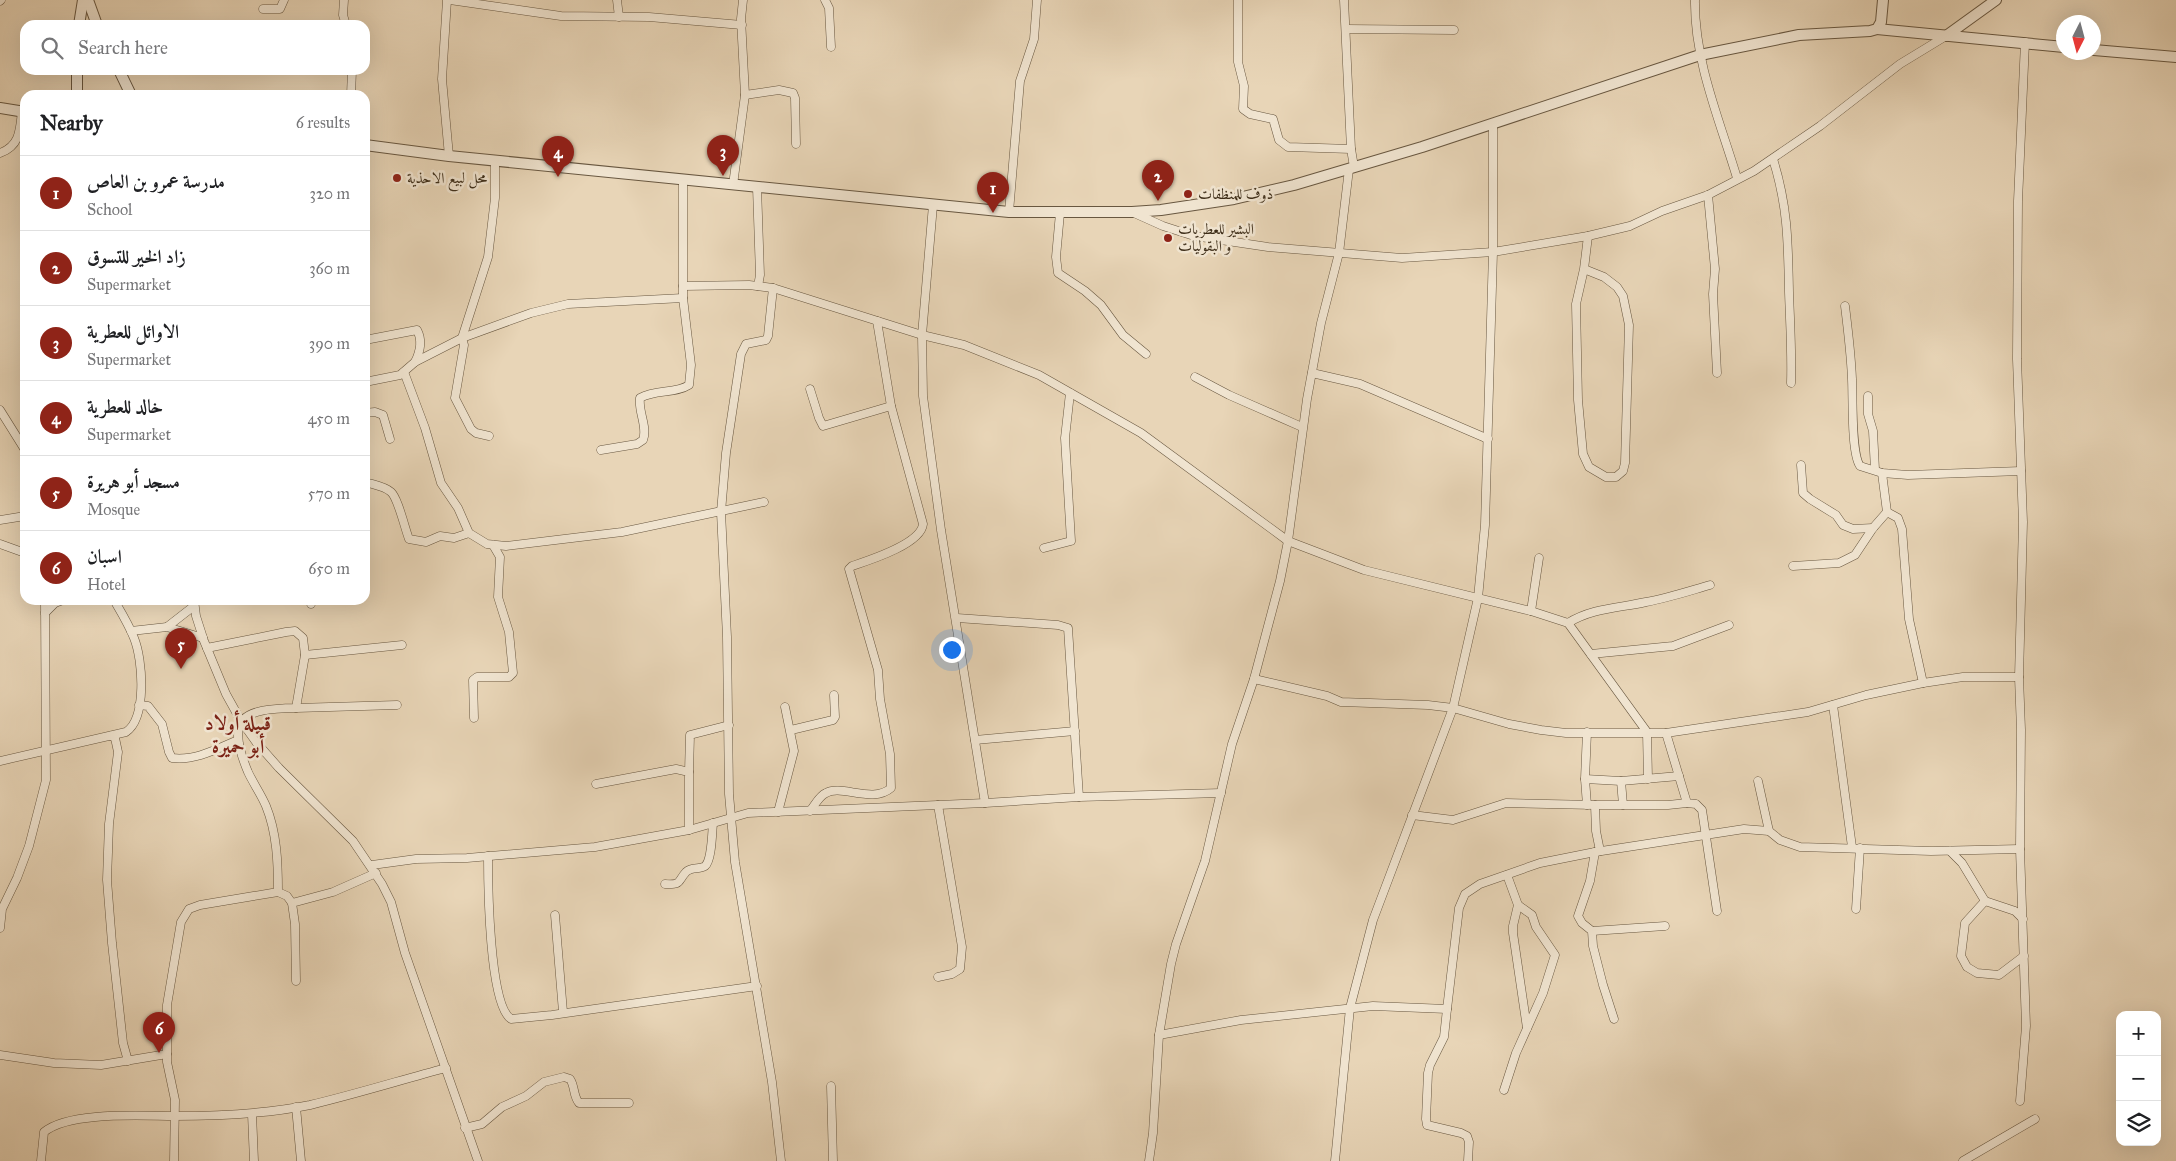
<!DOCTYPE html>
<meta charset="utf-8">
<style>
:root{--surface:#fff;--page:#f6f6f6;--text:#202124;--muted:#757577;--line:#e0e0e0;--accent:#8f2418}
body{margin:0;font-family:"IM FELL Great Primer",Amiri,serif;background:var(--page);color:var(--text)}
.controls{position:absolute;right:15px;bottom:15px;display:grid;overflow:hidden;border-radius:10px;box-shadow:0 5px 20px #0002}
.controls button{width:45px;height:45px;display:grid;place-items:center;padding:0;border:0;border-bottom:1px solid var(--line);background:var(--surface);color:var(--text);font:25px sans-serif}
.compass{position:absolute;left:2056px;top:15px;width:45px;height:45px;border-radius:50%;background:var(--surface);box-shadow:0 5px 20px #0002;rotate:186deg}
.you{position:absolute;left:951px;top:649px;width:18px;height:18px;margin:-12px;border:4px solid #fff;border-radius:50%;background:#1a73e8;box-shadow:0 0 0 8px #1a73e833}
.badge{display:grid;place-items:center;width:32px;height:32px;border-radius:50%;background:var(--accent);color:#fff;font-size:16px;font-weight:700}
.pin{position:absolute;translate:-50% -41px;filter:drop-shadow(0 1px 2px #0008)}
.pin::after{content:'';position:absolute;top:26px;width:18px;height:15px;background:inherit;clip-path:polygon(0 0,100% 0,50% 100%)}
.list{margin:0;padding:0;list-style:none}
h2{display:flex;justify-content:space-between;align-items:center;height:65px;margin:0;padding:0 20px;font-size:21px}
h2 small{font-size:16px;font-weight:400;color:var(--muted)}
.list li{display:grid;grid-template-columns:32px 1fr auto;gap:15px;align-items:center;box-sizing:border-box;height:75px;padding:0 20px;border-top:1px solid var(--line)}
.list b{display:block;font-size:19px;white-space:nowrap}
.list p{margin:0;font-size:16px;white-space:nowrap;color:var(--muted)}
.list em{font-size:16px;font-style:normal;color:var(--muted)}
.icon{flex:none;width:28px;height:28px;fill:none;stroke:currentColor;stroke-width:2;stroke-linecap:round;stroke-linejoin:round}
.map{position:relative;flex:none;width:2176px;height:1161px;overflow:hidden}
.search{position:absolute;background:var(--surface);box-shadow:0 5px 20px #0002;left:20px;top:20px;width:350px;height:55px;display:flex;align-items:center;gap:12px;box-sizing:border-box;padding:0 18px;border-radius:15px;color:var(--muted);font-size:19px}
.panel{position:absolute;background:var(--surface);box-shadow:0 5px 20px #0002;left:20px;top:90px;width:350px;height:515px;border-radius:15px}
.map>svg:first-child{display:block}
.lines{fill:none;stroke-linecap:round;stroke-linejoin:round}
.minor-casing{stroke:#685740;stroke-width:9}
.tertiary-casing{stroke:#685740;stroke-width:12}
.minor{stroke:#f0e4d0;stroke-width:8}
.tertiary{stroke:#f0e4d0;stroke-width:10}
.poi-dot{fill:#8f2418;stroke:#f0e4d0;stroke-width:2}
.labels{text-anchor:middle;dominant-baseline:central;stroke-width:5;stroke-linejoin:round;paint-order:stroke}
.poi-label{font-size:15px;fill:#3d2d18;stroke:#f0e4d0;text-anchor:start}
.district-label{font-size:20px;font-weight:bold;fill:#7a1f14;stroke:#f0e4d0}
</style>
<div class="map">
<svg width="2176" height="1161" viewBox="0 0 2176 1161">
<rect width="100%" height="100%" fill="#e8d5b7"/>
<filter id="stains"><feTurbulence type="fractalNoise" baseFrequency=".004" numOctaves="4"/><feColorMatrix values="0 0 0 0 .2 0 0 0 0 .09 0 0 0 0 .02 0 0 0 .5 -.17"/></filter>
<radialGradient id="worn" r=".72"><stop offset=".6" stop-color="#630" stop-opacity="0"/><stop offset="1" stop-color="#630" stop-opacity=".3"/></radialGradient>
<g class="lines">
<g class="minor-casing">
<g id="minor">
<path d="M344 0 343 15 346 25"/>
<path d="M447 0 442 79 449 156"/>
<path d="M450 0 561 16 649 17 742 25"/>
<path d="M617 0 619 17"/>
<path d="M825 0 829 8 831 47"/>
<path d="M1238 0V62L1244 86 1243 109 1250 114 1273 119 1279 140 1288 147 1351 149"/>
<path d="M1344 0 1351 149 1354 167"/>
<path d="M1695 0C1694 61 1720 121 1737 178"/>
<path d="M0 1 1 0"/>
<path d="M263 9H280L284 0"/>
<path d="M1346 29 1454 30"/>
<path d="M351 95 352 70"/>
<path d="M745 95 779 90 793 93 795 98 796 144"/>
<path d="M0 153C20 146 20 130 22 111"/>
<path d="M1773 159C1788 207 1788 243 1789 292 1790 322 1792 353 1791 383"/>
<path d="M733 185 745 95 741 19 743 0"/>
<path d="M757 187 760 275 758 286"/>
<path d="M1708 195 1715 269 1713 294 1717 373"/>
<path d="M933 205 922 335 923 396 941 530 985 803"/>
<path d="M1009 212 1020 81 1034 39 1037 0"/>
<path d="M1060 213 1056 257 1058 273 1085 291 1101 305 1123 335 1146 354"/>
<path d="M1134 213 1163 226 1194 236 1268 247 1402 258 1493 252 1588 236 1630 226 1662 211 1708 195 1754 171 1820 126 1900 64 1946 36"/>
<path d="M1584 269 1604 277 1617 287 1623 296 1629 325 1625 463 1623 471 1616 477H1606L1589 467 1583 454 1578 400 1576 304 1584 269 1588 236"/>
<path d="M683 286 749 285 773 288 922 335 964 345 1039 375 1141 433 1288 541 1364 570 1531 611 1568 623 1647 732 1648 779"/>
<path d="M773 288 768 336 766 340 746 344 741 354 726 453 721 512 727 637 729 794 735 862 772 1082 781 1161"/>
<path d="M1845 306C1848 330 1851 355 1852 379 1853 398 1851 453 1860 466L1882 473 1908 475 2021 471"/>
<path d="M365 340 417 330C423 341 420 352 415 362"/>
<path d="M404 372 425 428 441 483 458 508 469 533 487 544 506 546 622 532 764 502"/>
<path d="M1312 373 1360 384 1488 439"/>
<path d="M1195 377 1229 395 1302 427"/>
<path d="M365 382 400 375 415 362 462 338 488 257 495 198V161"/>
<path d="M810 389 819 418 823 426 891 406"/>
<path d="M1868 396V414L1873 431 1875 470"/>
<path d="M0 410 25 450"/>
<path d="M365 413 375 412 383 415 390 439"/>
<path d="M489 436 476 433 471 429 455 398 464 345 462 338 531 313 568 304 683 298"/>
<path d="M601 450 637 444 643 440C648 427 638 412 640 398 656 389 675 394 689 385L691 365 683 298V180"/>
<path d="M1801 465 1803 493 1810 499 1836 515 1843 525 1853 529 1873 528"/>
<path d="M1882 473 1887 512 1898 518 1902 529 1909 619 1923 683"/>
<path d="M365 482C374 485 384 486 391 492 398 498 405 529 409 539L426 542 440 536 454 538 469 533"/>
<path d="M0 520 25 516"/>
<path d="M0 544 25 553"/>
<path d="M1044 548 1071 541 1065 438 1070 393"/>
<path d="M1793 566 1839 563 1855 555 1873 528 1887 512"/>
<path d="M194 600 196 616 204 641 226 694 241 721 256 742 279 768 353 841 382 884 391 902 405 953 478 1161"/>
<path d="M311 600V604"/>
<path d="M1531 611 1539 558"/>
<path d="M45 613 55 603 63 600"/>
<path d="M957 618 1058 625 1068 628 1079 797"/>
<path d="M1568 623C1592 608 1619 608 1646 602 1668 598 1689 591 1710 585"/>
<path d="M167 627 194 606"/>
<path d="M131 631 167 627 203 638"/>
<path d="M207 648 286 632 295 631 303 638 305 655 296 708C242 709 225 717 248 772 253 783 261 794 266 806 277 833 278 863 278 892"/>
<path d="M1591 654 1673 646 1729 625"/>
<path d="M305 655 402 645"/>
<path d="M1254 679 1327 696 1341 702 1428 705 1453 708 1509 724 1541 730 1566 733H1666L1808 712 1866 695 1923 683 1963 677H2019"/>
<path d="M139 705 148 706 162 724 169 752 172 758C195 761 217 749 238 740"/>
<path d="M1833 705 1852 847"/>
<path d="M296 708 397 705"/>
<path d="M474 718 473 680 477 677H509L513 673 509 632 498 597 500 557 493 545"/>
<path d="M791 730 833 720 835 717 834 695"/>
<path d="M1587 732 1585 779 1587 805"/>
<path d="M1666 733 1687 803 1696 804 1702 810 1717 911"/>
<path d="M111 736 115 738 118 752 109 824 107 880 112 943 123 1043 128 1061"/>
<path d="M975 740 1075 731"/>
<path d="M0 761 126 732C147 718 143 660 134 638 129 625 121 612 114 600"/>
<path d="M689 772 690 735 729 725"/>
<path d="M1585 779 1621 781 1679 776"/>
<path d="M1621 781 1623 805"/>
<path d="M1758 781 1769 831"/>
<path d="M596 784 676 769 689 772V830"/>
<path d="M1595 805 1596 831 1600 851"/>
<path d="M810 811C815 805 819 796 826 793 841 784 873 804 891 788L890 754 880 699 878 670 849 569 852 566C870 560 921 544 923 524L891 406 877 321"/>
<path d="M778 812 794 751 785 707"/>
<path d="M1412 815 1453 820 1506 803 1595 805H1668L1687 803"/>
<path d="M1950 851 1962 863 1985 901 1965 923 1961 956 1967 967 1977 973 1999 975 2024 956"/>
<path d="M1595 852 1590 881 1578 916 1582 923 1592 931 1593 946 1603 985 1614 1019"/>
<path d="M488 856C488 883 489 1005 511 1019L552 1015 757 986"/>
<path d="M372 865 416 859 467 858 595 847 689 830 748 813 985 803 1079 797 1221 793"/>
<path d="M1507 875 1518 905 1513 926V933L1527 1028"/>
<path d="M665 884C682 885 677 882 686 872 692 866 700 870 705 866 712 860 712 832 713 823"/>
<path d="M1985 901 2015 911 2023 919"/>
<path d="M1856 909 1860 848"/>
<path d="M555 915 563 1012"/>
<path d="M0 928 2 909 17 878 29 846 46 780 45 600"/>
<path d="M1592 931 1665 926"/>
<path d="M938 977 952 974 960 969 962 947 938 805"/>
<path d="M296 981 295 924 292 903 333 892 376 873"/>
<path d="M1447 1009 1444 1037 1430 1065 1428 1073 1426 1119 1427 1125 1461 1133 1467 1136 1469 1142 1468 1161"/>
<path d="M1159 1035 1241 1020 1373 1006 1447 1009 1459 908 1465 894 1480 884 1540 863 1595 852 1744 829 1769 831 1780 840 1800 847 1931 851 2020 849"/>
<path d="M0 1055 54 1063 101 1065 167 1054"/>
<path d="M831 1086 833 1161"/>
<path d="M1504 1090 1516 1053 1543 993 1555 955 1536 927 1532 915 1518 905"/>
<path d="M2020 1101 2026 1026 2020 849 2021 730 2019 677 2023 522 2017 359 2018 201 2025 42"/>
<path d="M296 1107 301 1161"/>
<path d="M252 1114 254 1161"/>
<path d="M465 1128 482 1124 502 1107 526 1096 544 1082 564 1077 570 1079C575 1086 573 1096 579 1103H629"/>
<path d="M41 1161 44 1132C69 1111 142 1116 174 1116 220 1116 266 1114 310 1105 356 1094 401 1080 446 1068"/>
<path d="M174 1161 175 1100 167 1062V1005L181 922 189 909 200 905 278 892 287 896 292 903"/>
<path d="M1149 1161 1153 1133 1159 1035 1171 964 1176 944 1205 861 1232 744 1254 679 1280 581 1288 541 1307 399 1321 323 1339 253 1349 169"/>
<path d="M1335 1161 1350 1008 1373 920 1453 708 1478 598 1485 525 1493 252V124"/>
<path d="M1963 1161 2035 1119"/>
</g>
</g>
<g class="tertiary-casing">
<g id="tertiary">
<path d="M88 0 97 25"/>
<path d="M79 25 83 0"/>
<path d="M1877 29 2064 47"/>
<path d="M1946 36 1996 0"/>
<path d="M2094 50 2176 57"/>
<path d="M119 70 131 95"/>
<path d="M77 95V70"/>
<path d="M0 108 25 112"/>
<path d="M365 145 449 156 1009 212H1132L1161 210 1234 199 1294 185 1422 147 1700 55 1799 35 1870 31 1877 29 1881 22 1883 0"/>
</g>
</g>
<use href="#minor" class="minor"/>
<use href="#tertiary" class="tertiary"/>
</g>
<g class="poi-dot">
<circle cx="397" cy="178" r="5"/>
<circle cx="1188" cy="194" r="5"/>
<circle cx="1168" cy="238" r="5"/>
</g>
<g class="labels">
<g class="poi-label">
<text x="407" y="178">محل لبيع الاحذية</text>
<text x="1198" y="194">ذوف للمنظفات</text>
<text x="1178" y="229">البشير للعطريات<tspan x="1178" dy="17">و البقوليات</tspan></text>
</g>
<g class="district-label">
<text x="238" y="723">قبيلة أولاد<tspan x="238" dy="23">أبو حميرة</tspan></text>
</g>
</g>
<rect width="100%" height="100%" filter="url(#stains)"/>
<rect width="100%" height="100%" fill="url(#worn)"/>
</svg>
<div class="controls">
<button>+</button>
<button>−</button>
<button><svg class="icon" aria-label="layers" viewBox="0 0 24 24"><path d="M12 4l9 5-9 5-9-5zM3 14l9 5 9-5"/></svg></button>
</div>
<svg class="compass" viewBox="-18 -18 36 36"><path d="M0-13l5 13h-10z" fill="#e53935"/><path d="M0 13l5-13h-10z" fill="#757577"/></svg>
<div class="you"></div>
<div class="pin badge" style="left:993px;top:213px">1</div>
<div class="pin badge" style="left:1158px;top:201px">2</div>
<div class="pin badge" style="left:723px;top:176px">3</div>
<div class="pin badge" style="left:558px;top:177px">4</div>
<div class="pin badge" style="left:181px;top:669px">5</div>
<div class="pin badge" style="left:159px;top:1053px">6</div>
<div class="search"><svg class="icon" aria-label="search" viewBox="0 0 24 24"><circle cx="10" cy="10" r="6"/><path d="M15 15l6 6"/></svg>Search here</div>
<section class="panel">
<h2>Nearby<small>6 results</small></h2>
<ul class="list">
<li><span class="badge">1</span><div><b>مدرسة عمرو بن العاص</b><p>School</p></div><em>320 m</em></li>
<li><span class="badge">2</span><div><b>زاد الخير للتسوق</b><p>Supermarket</p></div><em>360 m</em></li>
<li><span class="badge">3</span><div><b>الاوائل للعطرية</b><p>Supermarket</p></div><em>390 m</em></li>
<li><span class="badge">4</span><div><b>خالد للعطرية</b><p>Supermarket</p></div><em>450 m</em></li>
<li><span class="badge">5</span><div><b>مسجد أبو هريرة</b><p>Mosque</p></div><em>570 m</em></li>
<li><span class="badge">6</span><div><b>اسبان</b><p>Hotel</p></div><em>650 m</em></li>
</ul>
</section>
</div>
